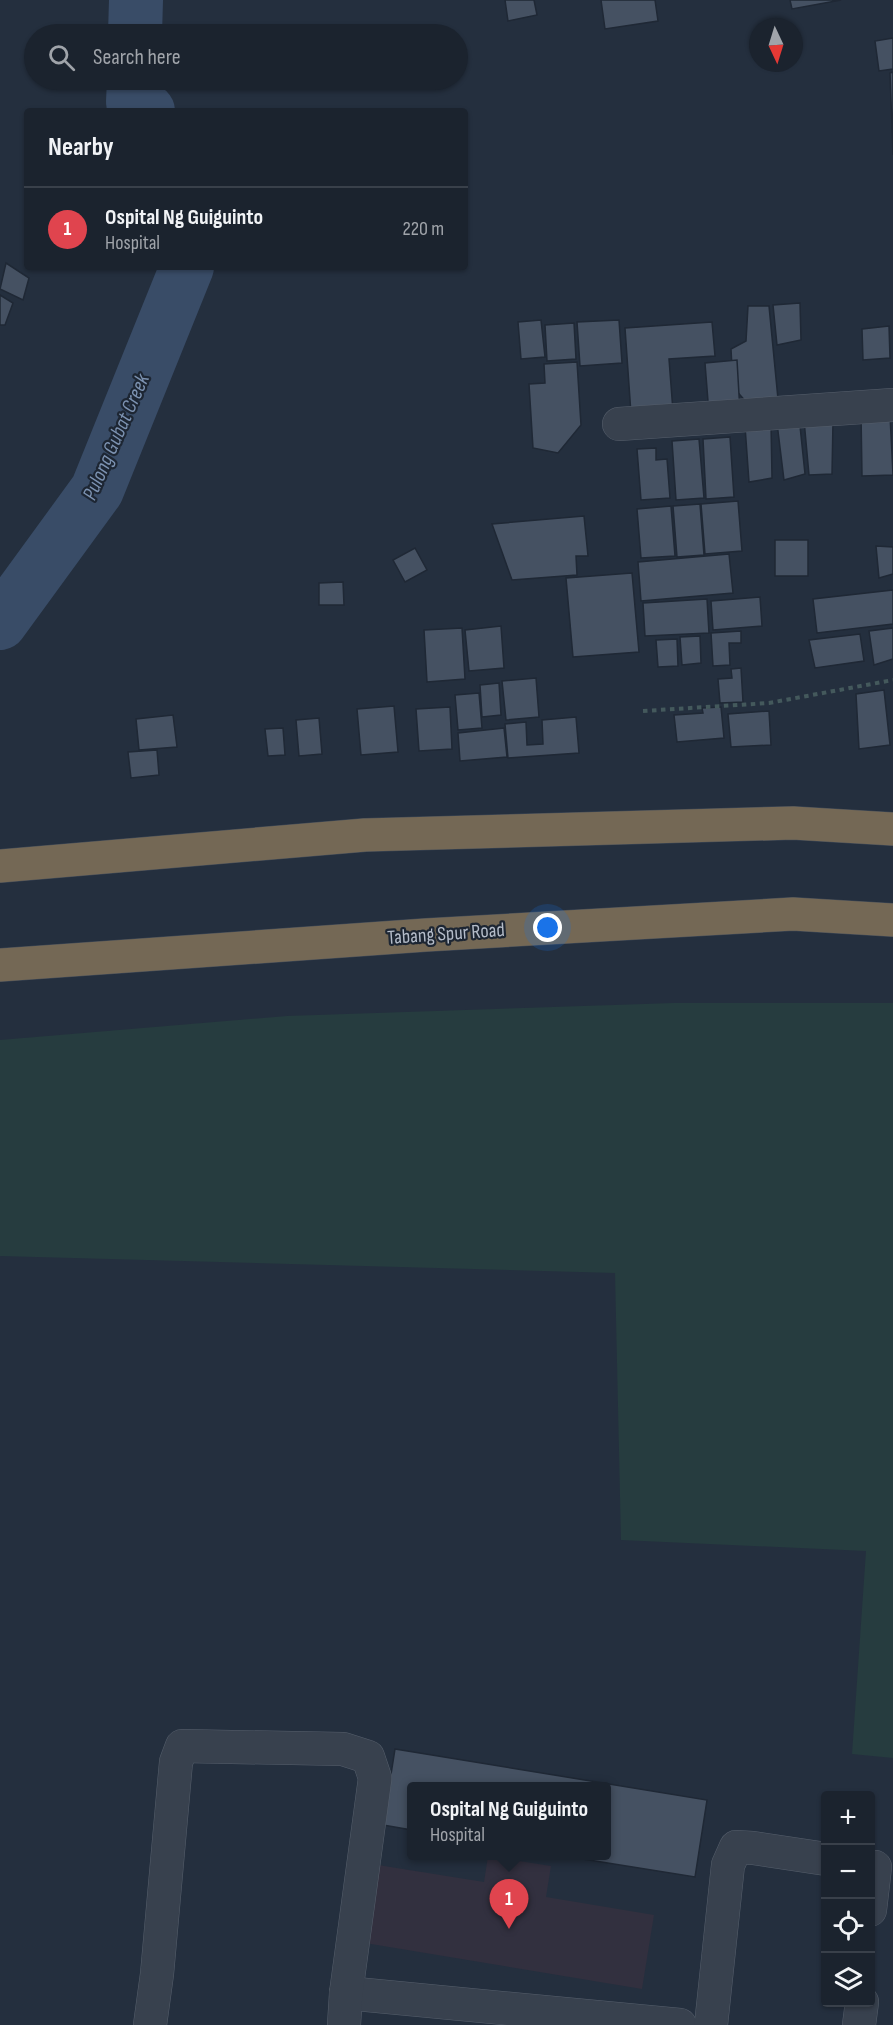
<!DOCTYPE html>
<meta charset="utf-8">
<style>
:root{--surface:#1b232e;--page:#242b36;--text:#f1f3f6;--muted:#a0a4aa;--line:#39404a;--accent:#ea580c}
body{margin:0;font-family:"Sofia Sans Condensed",sans-serif;background:var(--page);color:var(--text)}
.controls{position:absolute;right:18px;bottom:18px;display:grid;overflow:hidden;border-radius:6px;box-shadow:0 2px 4px #0004}
.controls button{width:54px;height:54px;display:grid;place-items:center;padding:0;border:0;border-bottom:2px solid var(--line);background:var(--surface);color:var(--text);font:30px sans-serif}
.compass{position:absolute;left:749px;top:18px;width:54px;height:54px;border-radius:50%;background:var(--surface);box-shadow:0 2px 4px #0004;rotate:176deg}
.you{position:absolute;left:548px;top:928px;width:21px;height:21px;margin:-15px;border:4px solid #fff;border-radius:50%;background:#1a73e8;box-shadow:0 0 0 9px #1a73e833}
.badge{display:grid;place-items:center;width:39px;height:39px;border-radius:50%;background:var(--accent);color:#fff;font-size:20px;font-weight:700}
.pin{position:absolute;translate:-50% -50px;filter:drop-shadow(0 2px 3px #0008)}
.pin::after{content:'';position:absolute;top:32px;width:21px;height:18px;background:inherit;clip-path:polygon(0 0,100% 0,50% 100%)}
.popup{position:absolute;left:407px;top:1782px;width:204px;height:78px;box-sizing:border-box;display:grid;place-content:center;border-radius:6px;background:var(--surface);filter:drop-shadow(0 2px 4px #0005);font-size:20px;white-space:nowrap;color:var(--muted)}
.popup b{font-size:22px;color:var(--text)}
.popup::after{content:'';position:absolute;left:50%;top:100%;margin-left:-12px;border:12px solid transparent;border-top-color:var(--surface)}
.list{margin:0;padding:0;list-style:none}
h2{display:flex;justify-content:space-between;align-items:center;height:78px;margin:0;padding:0 24px;font-size:26px}
h2 small{font-size:20px;font-weight:400;color:var(--muted)}
.list li{display:grid;grid-template-columns:39px 1fr auto;gap:18px;align-items:center;box-sizing:border-box;height:84px;padding:0 24px;border-top:2px solid var(--line)}
.list b{display:block;font-size:22px;white-space:nowrap}
.list p{margin:0;font-size:20px;white-space:nowrap;color:var(--muted)}
.list em{font-size:20px;font-style:normal;color:var(--muted)}
.icon{flex:none;width:33px;height:33px;fill:none;stroke:currentColor;stroke-width:2;stroke-linecap:round;stroke-linejoin:round}
.map{position:relative;flex:none;width:893px;height:2025px;overflow:hidden}
.search{position:absolute;background:var(--surface);box-shadow:0 2px 4px #0004;left:24px;top:24px;width:444px;height:66px;display:flex;align-items:center;gap:15px;box-sizing:border-box;padding:0 21px;border-radius:33px;color:var(--muted);font-size:22px}
.panel{position:absolute;background:var(--surface);box-shadow:0 2px 4px #0004;left:24px;top:108px;width:444px;height:162px;border-radius:6px}
.map>svg:first-child{display:block}
.medical{fill:#32303f}
.green{fill:#263c3f}
.lines{fill:none;stroke-linecap:round;stroke-linejoin:round}
.river{stroke:#394c67;stroke-width:54}
.building{fill:#455162;stroke:#1f2835;stroke-width:1.5}
.minor-casing{stroke:#565f6c;stroke-width:34}
.motorway-casing{stroke:#434c59;stroke-width:34}
.path{stroke:#44595c;stroke-width:4;stroke-dasharray:4.5 4.5;stroke-linecap:butt}
.minor{stroke:#38414e;stroke-width:33}
.motorway{stroke:#746855;stroke-width:33}
.labels{text-anchor:middle;dominant-baseline:central;stroke-width:4.5;stroke-linejoin:round;paint-order:stroke}
.street-label{font-size:20px;fill:#b4bcc9;stroke:#1d2633}
.water-label{font-size:21px;font-style:italic;fill:#7c92b1;stroke:#1d2633}
</style>
<div class="map">
<svg width="893" height="2025" viewBox="0 0 893 2025">
<rect width="100%" height="100%" fill="#242f3e"/>
<path class="medical" d="M488 1856 551 1866 546 1897 654 1915 642 1989 365 1943 378 1865 484 1882Z"/>
<path class="green" d="M674 1003H893V1758L852 1754 866 1551 621 1540 615 1273 0 1256V1040L287 1016Z"/>
<g class="lines">
<g class="river">
<path d="M135 34 136 0"/>
<path d="M134 80 133 102 148 111"/>
<path d="M0 623 97 490 187 267"/>
</g>
</g>
<g class="building">
<path d="M505 0H534L537 15 508 21Z"/>
<path d="M601 0H655L658 21 605 29Z"/>
<path d="M790 0H841L792 9Z"/>
<path d="M893 38V69L879 71 875 41Z"/>
<path d="M893 72V155L890 73Z"/>
<path d="M6 263 29 278 23 300 0 289Z"/>
<path d="M0 295 13 303 5 325H0Z"/>
<path d="M800 303 801 340 777 345 773 305Z"/>
<path d="M748 306H769L778 399 748 404 733 387 731 349 746 341Z"/>
<path d="M541 320 545 357 521 359 518 322Z"/>
<path d="M619 320 622 363 580 366 577 322Z"/>
<path d="M712 322 715 356 669 359 673 411 631 414 625 328Z"/>
<path d="M574 323 576 359 547 361 545 325Z"/>
<path d="M889 326 890 358 863 360 862 329Z"/>
<path d="M737 360 740 412 709 414 705 363Z"/>
<path d="M577 362 581 425 558 453 533 448 529 384 545 383 544 364Z"/>
<path d="M861 414 890 415 893 475 862 476Z"/>
<path d="M804 420 833 421 832 474 809 475Z"/>
<path d="M771 423 772 478 749 482 745 426Z"/>
<path d="M777 423 800 426 805 474 784 480Z"/>
<path d="M730 437 734 497 706 499 703 439Z"/>
<path d="M699 439 704 498 676 500 672 441Z"/>
<path d="M656 448V460L667 459 670 498 641 500 637 449Z"/>
<path d="M738 501 742 551 705 554 701 504Z"/>
<path d="M700 504 704 555 677 557 673 506Z"/>
<path d="M671 506 675 556 641 558 637 509Z"/>
<path d="M584 516 588 556H576L577 575 512 580 492 524Z"/>
<rect x="775" y="540" width="33" height="36"/>
<path d="M876 546 893 547V574L879 578Z"/>
<path d="M415 548 427 570 405 582 393 560Z"/>
<path d="M729 554 733 593 641 601 638 562Z"/>
<path d="M632 573 639 652 573 657 566 578Z"/>
<path d="M343 582 344 605H319V583Z"/>
<path d="M893 590V624L817 633 813 599Z"/>
<path d="M760 597 762 626 713 630 711 601Z"/>
<path d="M707 599 709 633 645 636 643 603Z"/>
<path d="M501 626 504 668 469 671 465 630Z"/>
<path d="M462 628 465 679 427 682 424 630Z"/>
<path d="M893 628V659L874 665 869 631Z"/>
<path d="M741 631V643H729L730 665 713 666 711 633Z"/>
<path d="M860 634 864 661 815 668 809 640Z"/>
<path d="M700 636 701 663 682 665 680 637Z"/>
<path d="M677 639 678 666 658 667 656 640Z"/>
<path d="M741 668 743 702 720 703 718 679 732 678 731 669Z"/>
<path d="M536 678 539 717 506 720 502 681Z"/>
<path d="M499 683 501 715 482 717 480 685Z"/>
<path d="M884 690 890 745 859 749 856 694Z"/>
<path d="M479 693 482 728 458 730 455 695Z"/>
<path d="M394 706 398 752 361 755 357 709Z"/>
<path d="M450 707 452 749 419 751 416 709Z"/>
<path d="M721 707 724 738 677 742 674 715 703 713 702 708Z"/>
<path d="M769 711 771 745 731 747 728 714Z"/>
<path d="M173 715 177 747 139 750 136 719Z"/>
<path d="M576 717 579 753 508 758 505 724 526 722 527 745 543 744 542 720Z"/>
<path d="M319 718 322 754 299 756 296 720Z"/>
<path d="M283 728 285 755 268 756 265 729Z"/>
<path d="M504 728 507 757 460 761 458 733Z"/>
<path d="M157 750 159 775 131 778 128 752Z"/>
<path d="M395 1749 707 1800 695 1877 564 1856H606V1786H412V1830L383 1825Z"/>
</g>
<g class="lines">
<g class="minor-casing">
<g id="minor">
<path d="M619 424 893 405"/>
<path d="M870 1910 875 1867"/>
<path d="M346 1993 680 2025"/>
<path d="M150 2025 157 1974 176 1762 182 1746 343 1749 368 1757 375 1778 346 1993 344 2025"/>
<path d="M711 2025 728 1865 736 1847 753 1848 826 1859"/>
<path d="M859 2025 862 2002"/>
</g>
</g>
<g class="motorway-casing">
<g id="motorway">
<path d="M0 866 365 835 793 823 893 829"/>
<path d="M0 965 426 935 793 914 893 920"/>
</g>
</g>
<path class="path" d="M643 711 769 703 893 680"/>
<use href="#minor" class="minor"/>
<use href="#motorway" class="motorway"/>
</g>
<g class="labels">
<g class="street-label">
<text transform="translate(446 934) rotate(-4)">Tabang Spur Road</text>
</g>
<g class="water-label">
<text transform="translate(116 437) rotate(-66)">Pulong Gubat Creek</text>
</g>
</g>
</svg>
<div class="controls">
<button>+</button>
<button>−</button>
<button><svg class="icon" aria-label="locate" viewBox="0 0 24 24"><circle cx="12" cy="12" r="6"/><path d="M12 2v4M12 18v4M2 12h4M18 12h4"/></svg></button>
<button><svg class="icon" aria-label="layers" viewBox="0 0 24 24"><path d="M12 4l9 5-9 5-9-5zM3 14l9 5 9-5"/></svg></button>
</div>
<svg class="compass" viewBox="-18 -18 36 36"><path d="M0-13l5 13h-10z" fill="#e53935"/><path d="M0 13l5-13h-10z" fill="#a0a4aa"/></svg>
<div class="you"></div>
<div class="pin badge" style="left:509px;top:1929px;background:#e0444e">1</div>
<div class="popup"><b>Ospital Ng Guiguinto</b>Hospital</div>
<div class="search"><svg class="icon" aria-label="search" viewBox="0 0 24 24"><circle cx="10" cy="10" r="6"/><path d="M15 15l6 6"/></svg>Search here</div>
<section class="panel">
<h2>Nearby<small></small></h2>
<ul class="list">
<li><span class="badge" style="background:#e0444e">1</span><div><b>Ospital Ng Guiguinto</b><p>Hospital</p></div><em>220 m</em></li>
</ul>
</section>
</div>
